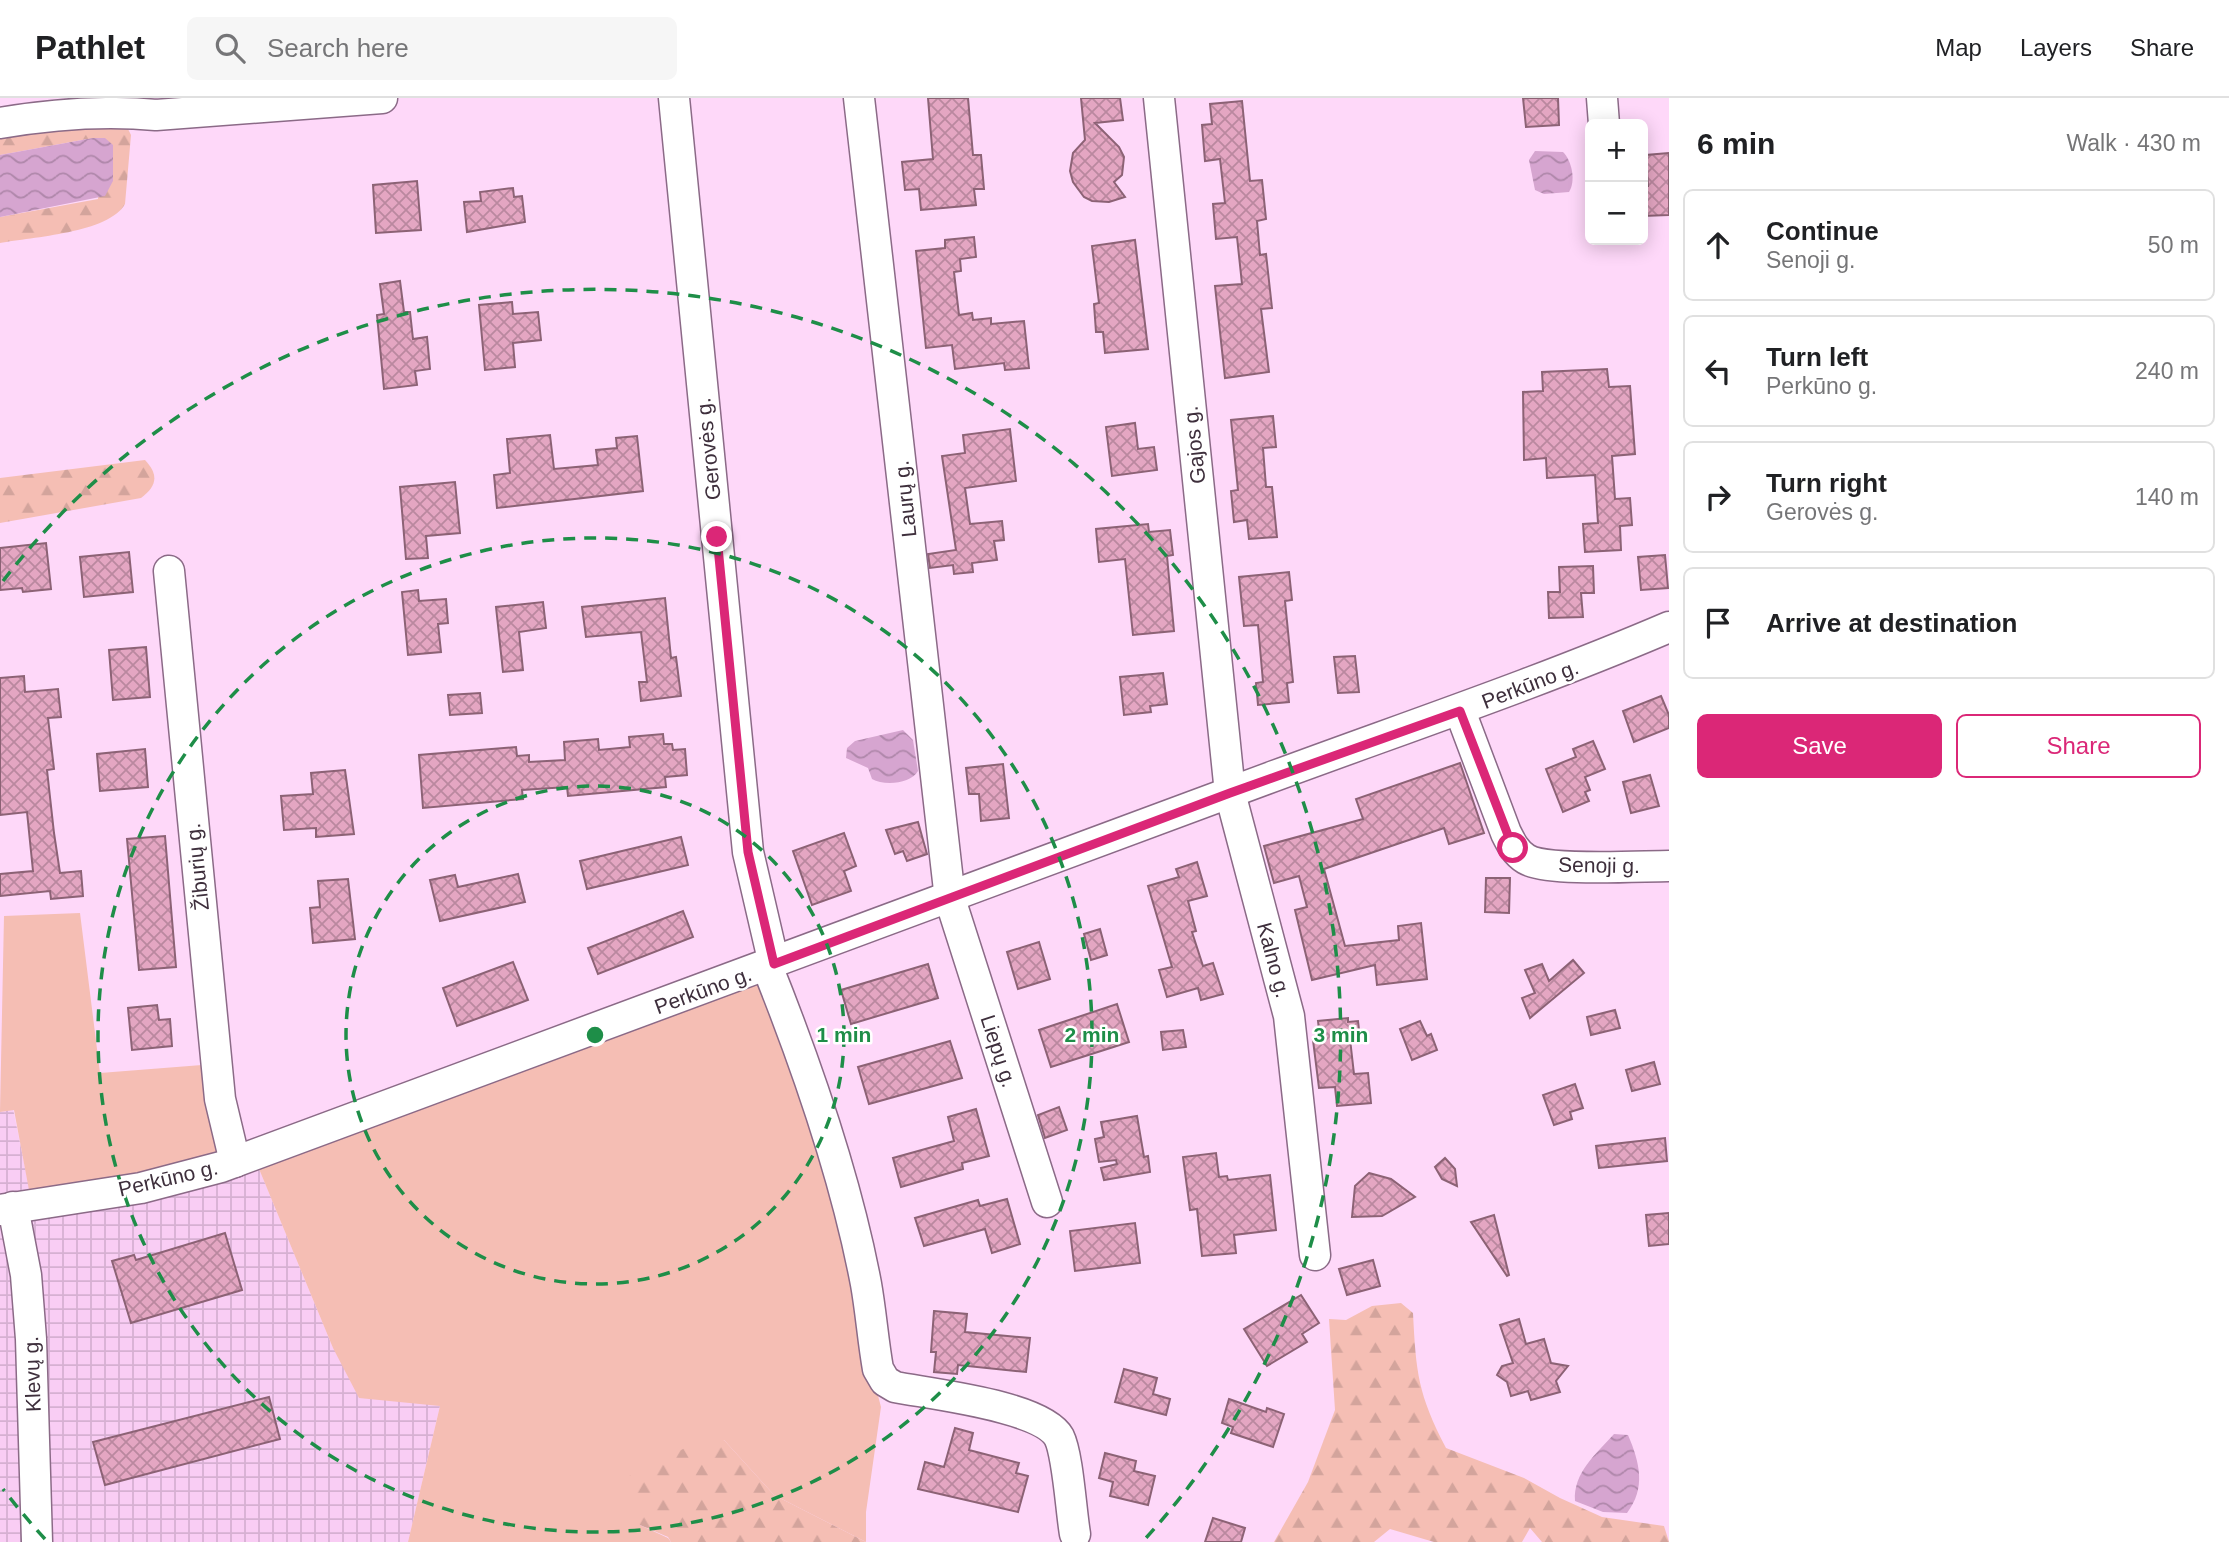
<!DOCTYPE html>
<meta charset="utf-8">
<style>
:root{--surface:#fff;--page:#f6f6f6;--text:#202124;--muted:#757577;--line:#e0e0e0;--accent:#db2777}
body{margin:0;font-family:Arial,sans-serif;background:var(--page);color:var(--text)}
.controls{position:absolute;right:21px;top:21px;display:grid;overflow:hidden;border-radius:10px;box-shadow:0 4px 18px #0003}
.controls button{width:63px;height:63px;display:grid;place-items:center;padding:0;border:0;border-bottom:2px solid var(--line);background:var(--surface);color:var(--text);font:35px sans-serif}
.stop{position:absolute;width:21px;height:21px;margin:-16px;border:5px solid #db2777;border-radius:50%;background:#fff}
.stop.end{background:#db2777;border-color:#fff;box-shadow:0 2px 7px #0008}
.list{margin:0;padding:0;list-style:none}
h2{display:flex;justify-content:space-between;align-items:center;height:91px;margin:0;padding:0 28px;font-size:30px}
h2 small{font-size:23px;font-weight:400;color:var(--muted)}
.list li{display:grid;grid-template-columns:46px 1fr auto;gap:21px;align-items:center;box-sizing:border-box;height:112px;margin:0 14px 14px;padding:0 14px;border:2px solid var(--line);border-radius:10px}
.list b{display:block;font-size:26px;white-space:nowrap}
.list p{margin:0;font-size:23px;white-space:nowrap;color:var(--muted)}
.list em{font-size:23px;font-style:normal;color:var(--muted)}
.actions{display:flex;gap:14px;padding:21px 28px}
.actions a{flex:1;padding:16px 0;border:2px solid var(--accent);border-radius:10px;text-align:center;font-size:24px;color:var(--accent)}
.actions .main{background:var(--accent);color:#fff}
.icon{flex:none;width:38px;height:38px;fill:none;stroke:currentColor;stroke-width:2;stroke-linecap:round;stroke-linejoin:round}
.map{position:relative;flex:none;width:1669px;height:1444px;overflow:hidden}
header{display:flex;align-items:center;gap:42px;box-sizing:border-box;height:98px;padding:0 35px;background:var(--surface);border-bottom:2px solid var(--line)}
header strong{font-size:33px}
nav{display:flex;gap:38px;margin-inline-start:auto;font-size:24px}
.search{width:490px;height:63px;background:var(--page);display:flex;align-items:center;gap:18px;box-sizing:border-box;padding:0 24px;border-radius:10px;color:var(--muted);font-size:26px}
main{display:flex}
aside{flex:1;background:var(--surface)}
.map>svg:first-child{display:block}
.industrial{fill:url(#industrial-grid)}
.grass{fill:#f5beb4}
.forest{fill:url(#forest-firs)}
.water{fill:url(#water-waves)}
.building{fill:url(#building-cross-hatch);stroke:#8c6275;stroke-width:2}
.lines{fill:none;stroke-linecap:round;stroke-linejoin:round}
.minor-casing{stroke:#8b6a87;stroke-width:33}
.minor{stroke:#fff;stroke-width:30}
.route{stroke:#db2777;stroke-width:9}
.ring{fill:none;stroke:#1e8e48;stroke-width:3.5;stroke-dasharray:12 9}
.labels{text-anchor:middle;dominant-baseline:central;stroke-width:5;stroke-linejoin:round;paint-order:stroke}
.street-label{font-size:21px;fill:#3e2f3c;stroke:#fff}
.centre{fill:#1e8e48;stroke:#fff;stroke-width:3.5}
.ring-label{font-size:21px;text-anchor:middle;font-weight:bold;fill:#1e8e48;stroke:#fff;stroke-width:5;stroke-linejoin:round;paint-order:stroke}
</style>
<header>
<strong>Pathlet</strong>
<div class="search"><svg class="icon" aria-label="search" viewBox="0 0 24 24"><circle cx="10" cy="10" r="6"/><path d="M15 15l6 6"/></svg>Search here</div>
<nav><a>Map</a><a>Layers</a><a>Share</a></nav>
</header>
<main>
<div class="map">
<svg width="1669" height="1444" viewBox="0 0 1669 1444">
<defs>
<pattern id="industrial-grid" width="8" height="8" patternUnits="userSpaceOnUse" patternTransform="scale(1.75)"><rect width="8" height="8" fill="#f9cdf4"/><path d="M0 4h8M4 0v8" fill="none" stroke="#d6b0d2"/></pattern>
<pattern id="forest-firs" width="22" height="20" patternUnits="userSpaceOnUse" patternTransform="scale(1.75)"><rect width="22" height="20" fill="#f5beb4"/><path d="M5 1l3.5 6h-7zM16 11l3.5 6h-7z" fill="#d3a49c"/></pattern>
<pattern id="water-waves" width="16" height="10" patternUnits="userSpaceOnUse" patternTransform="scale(1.75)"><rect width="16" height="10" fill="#d6a5d0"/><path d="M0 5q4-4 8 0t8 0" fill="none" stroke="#af87aa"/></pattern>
<pattern id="building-cross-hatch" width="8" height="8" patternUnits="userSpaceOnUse" patternTransform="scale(1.75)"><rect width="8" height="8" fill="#e4a6c2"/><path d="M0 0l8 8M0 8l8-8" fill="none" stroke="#ba889f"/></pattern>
</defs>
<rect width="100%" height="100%" fill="#fed8f9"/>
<path class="industrial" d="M13 1011 34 1113 257 1066 333 1250 440 1308 408 1444H0V1014Z"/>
<g class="grass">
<path d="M80 815 100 975 202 967 219 1059 150 1076 29 1092 14 1012 0 1014 4 818Z"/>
<path d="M748 886 767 888 841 1110 855 1210 881 1309 866 1414V1444L774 1397 724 1342 640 1427 668 1440 671 1444H408L440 1308 359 1300 333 1250 257 1066Z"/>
</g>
<g class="forest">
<path d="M76 23 127 29 131 37 125 106C109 135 32 139 0 145V119L98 101 93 40 0 57V35Z"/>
<path d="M145 362C159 377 157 388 141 400L0 425V380Z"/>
<path d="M1401 1205 1413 1215C1416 1275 1418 1296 1446 1350L1524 1380 1560 1400 1602 1419 1664 1428 1669 1444H1542L1530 1430 1522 1444H1434L1390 1431 1374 1444H1274L1308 1384 1335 1312 1329 1221 1346 1222 1372 1208Z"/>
<path d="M724 1342 774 1397 866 1444H671L668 1439 640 1427 619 1383 683 1351Z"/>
</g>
<g class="water">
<path d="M93 40H105L113 47V83L105 98 0 119V57Z"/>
<path d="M1535 53 1563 54C1572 63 1576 83 1569 94L1544 96 1535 92 1529 62Z"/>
<path d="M903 632 913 642 918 673C911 686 884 688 872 681L868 670 846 660 847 650 855 643Z"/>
<path d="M1614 1336 1628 1337C1640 1365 1646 1390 1627 1415L1603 1414 1575 1403C1573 1375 1596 1356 1614 1336Z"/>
</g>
<g class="building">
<path d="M928 0H968L973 57H981L984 91H974L976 107 921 112 919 91 905 92 902 64 933 61Z"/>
<path d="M1081 0H1120L1123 22 1095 25 1119 49 1124 59 1122 77 1114 84 1125 99 1109 104 1092 103 1084 99 1073 84 1070 73 1073 55 1085 42Z"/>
<path d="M1523 0H1558L1559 27 1526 29Z"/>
<path d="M1242 3 1250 83 1262 82 1266 121 1257 123 1260 157 1266 156 1272 210 1261 211 1269 274 1225 280 1215 188 1242 186 1237 139 1216 141 1213 106 1225 105 1220 61 1205 63 1202 27 1212 26 1210 6Z"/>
<path d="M1669 55V117L1643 118V88H1648L1646 57Z"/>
<path d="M417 83 421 132 376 135 373 87Z"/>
<path d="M513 90 514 99 522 98 525 124 467 134 464 104 481 103 480 94Z"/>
<path d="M974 139 976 159 960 161 961 173 954 174 959 217 972 215 973 222 991 220V226L1024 223 1029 270 1005 272 1004 265 955 271 952 247 926 250 916 153 945 150V142Z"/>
<path d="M1135 142 1148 251 1105 255 1103 234H1096L1094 206 1099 205 1092 148Z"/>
<path d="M400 183 404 214H410L413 241 427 239 430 271 415 273 417 287 384 291 377 217 384 216 380 186Z"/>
<path d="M512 204 513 216 538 214 541 242 513 245 515 269 485 272 479 207Z"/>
<path d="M1607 271 1609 289 1630 288 1635 356 1612 358 1615 401 1630 400 1632 427 1620 428 1621 452 1585 454 1583 426 1598 425 1595 377 1547 380 1546 360 1524 362 1523 294 1543 293 1542 274Z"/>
<path d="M1273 318 1276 349 1263 350 1266 389H1272L1277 439 1249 441 1247 422 1234 424 1231 393 1238 392 1231 322Z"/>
<path d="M1135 325 1138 351 1154 349 1157 372 1112 378 1106 329Z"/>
<path d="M1010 331 1016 383 965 390 970 426 1002 423 1004 442 994 443 997 462 972 465 973 474 954 476 953 467 930 470 928 456 956 452 942 358 965 355 963 337Z"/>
<path d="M550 337 554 371 598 367 596 352 617 350 616 340 637 338 643 393 497 410 494 377 510 375 507 341Z"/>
<path d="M455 384 460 435 426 438 428 460 406 461 400 389Z"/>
<path d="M1148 426 1149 434 1170 432 1173 457 1167 458 1174 533 1133 537 1125 461 1099 464 1096 431Z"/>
<path d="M46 445 51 491 23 494 22 490 0 492V450Z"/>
<path d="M129 454 133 494 84 499 80 459Z"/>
<path d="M1665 457 1668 490 1641 492 1638 459Z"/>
<path d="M1593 468 1594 495H1581L1583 519 1549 520 1548 494H1560L1559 469Z"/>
<path d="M1289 474 1292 502 1285 503 1293 584 1287 585 1289 604 1258 607 1256 585 1263 584 1258 527 1244 528 1239 479Z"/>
<path d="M418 492 419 503 446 501 448 525 438 526 441 554 408 557 402 494Z"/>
<path d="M665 500 671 560 676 559 681 598 641 603 639 584H647L641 534 586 539 582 509Z"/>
<path d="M543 504 546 530 519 534 523 572 503 574 496 509Z"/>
<path d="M146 549 150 599 113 602 109 552Z"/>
<path d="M1355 558 1359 594 1338 595 1334 559Z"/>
<path d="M1163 575 1167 606 1150 608 1151 614 1124 617 1120 579Z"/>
<path d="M24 578 25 594 58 591 61 619 48 620 54 671 47 672 54 735 60 775 81 773 83 798 51 801 50 793 0 798V776L33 773 27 714 0 717V580Z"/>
<path d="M480 595 482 615 450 617 448 597Z"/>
<path d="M1661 598 1669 617V630L1634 644 1623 613Z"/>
<path d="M663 636 664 646H672L673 652 685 651 687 677 665 679 666 689 568 698 567 689 522 692 523 701 423 710 419 657 516 649 517 658 529 657V664L565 662 564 644 598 641 599 652 630 649 629 639Z"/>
<path d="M1593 643 1605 671 1585 679 1590 692 1585 694 1589 703 1563 714 1546 671 1576 659 1573 651Z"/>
<path d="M145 651 148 689 100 693 97 656Z"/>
<path d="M1460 665 1484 735 1449 746 1444 730 1324 771 1345 848 1399 842 1398 828 1421 825 1427 881 1377 887 1375 867 1312 882 1295 812 1307 809 1299 778 1274 785 1264 748 1363 721 1356 701Z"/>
<path d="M1003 666 1009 720 981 723 979 696H969L966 670Z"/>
<path d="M345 672 354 736 316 739V730L284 732 281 698 313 696 311 675Z"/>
<path d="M1650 677 1659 708 1631 715 1623 684Z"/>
<path d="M918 724 927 756 907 763 903 753 895 756 886 732Z"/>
<path d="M844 735 856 768 844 773 851 793 812 807 793 753Z"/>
<path d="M165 738 176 869 139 872 127 741Z"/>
<path d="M681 739 688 767 587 791 580 763Z"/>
<path d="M1197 764 1207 798 1188 803 1196 833 1192 834 1203 868 1213 865 1223 896 1201 902 1198 890 1167 899 1159 872 1172 869 1148 788 1179 779 1176 771Z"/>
<path d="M518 776 525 804 440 823 430 782 455 777 458 789Z"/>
<path d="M1486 780H1510L1509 815 1485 814Z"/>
<path d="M348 781 355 841 313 845 310 810 320 809 318 783Z"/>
<path d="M683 813 693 839 598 876 588 850Z"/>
<path d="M1100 831 1107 857 1091 862 1084 836Z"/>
<path d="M1039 844 1050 881 1018 891 1007 854Z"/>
<path d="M1573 862 1584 875 1530 920 1522 900 1535 895 1525 872 1542 866 1549 883Z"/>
<path d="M513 864 528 902 457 928 443 890Z"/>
<path d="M928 866 938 900 851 926 841 892Z"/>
<path d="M1117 906 1129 944 1051 969 1039 932Z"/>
<path d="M157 907 159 922 170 921 172 948 132 952 128 910Z"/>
<path d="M1615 912 1620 930 1591 937 1587 919Z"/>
<path d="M1348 920V924L1358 923 1360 940 1350 941 1354 976 1368 975 1371 1005 1337 1008 1335 989 1319 990 1313 942 1320 941 1318 923Z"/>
<path d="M1420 923 1427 938 1431 936 1437 952 1412 962 1400 931Z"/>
<path d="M1183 932 1186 949 1163 952 1161 934Z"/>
<path d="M950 943 962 980 869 1006 858 969Z"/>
<path d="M1654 964 1660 986 1632 993 1626 972Z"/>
<path d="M1575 986 1583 1010 1570 1014 1572 1021 1554 1027 1543 997Z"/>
<path d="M1059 1009 1067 1032 1045 1040 1038 1017Z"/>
<path d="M976 1011 989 1058 962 1065 963 1071 901 1089 893 1060 954 1043 948 1019Z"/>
<path d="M1137 1018 1144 1059 1148 1058 1150 1074 1104 1082 1101 1070 1117 1066 1116 1062 1099 1064 1095 1041 1104 1039 1101 1024Z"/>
<path d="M1665 1040 1667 1063 1599 1070 1596 1048Z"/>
<path d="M1216 1055 1219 1079 1227 1078 1228 1082 1270 1077 1276 1132 1234 1137 1236 1155 1202 1158 1197 1111 1190 1112 1183 1059Z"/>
<path d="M1445 1060 1455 1071 1457 1088 1442 1081 1435 1069Z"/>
<path d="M1369 1075 1391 1081 1415 1099 1382 1118 1352 1119 1355 1088Z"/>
<path d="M1007 1101 1020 1146 992 1155 985 1131 924 1148 915 1120 978 1102 980 1108Z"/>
<path d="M1669 1115V1146L1649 1148 1646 1117Z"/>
<path d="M1494 1117 1509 1177 1507 1178 1471 1124Z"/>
<path d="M1135 1125 1140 1165 1075 1173 1070 1133Z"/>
<path d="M225 1135 242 1192 131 1225 112 1163 134 1157 136 1162Z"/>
<path d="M1373 1162 1380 1188 1347 1197 1339 1171Z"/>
<path d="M1301 1197 1319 1225 1302 1236 1307 1244 1267 1268 1244 1231Z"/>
<path d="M934 1213 967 1216 965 1234 1030 1240 1026 1274 958 1267 957 1276 934 1274 936 1254H931Z"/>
<path d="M1519 1221 1526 1246 1544 1241 1551 1265 1568 1268 1556 1283 1560 1294 1531 1302 1528 1293 1511 1298 1507 1284 1497 1277 1502 1268 1513 1265 1500 1227Z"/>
<path d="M1124 1271 1157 1280 1153 1296 1170 1301 1166 1317 1115 1304Z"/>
<path d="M269 1299 280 1341 105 1387 93 1344Z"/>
<path d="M1229 1301 1266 1314 1267 1310 1284 1316 1273 1349 1231 1335 1233 1329 1222 1325Z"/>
<path d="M955 1330 973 1335 969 1352 1019 1365 1016 1375 1028 1378 1018 1414 918 1391 925 1364 944 1369Z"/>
<path d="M1105 1355 1136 1363 1134 1373 1155 1378 1148 1407 1110 1398 1113 1384 1099 1380Z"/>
<path d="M1213 1420 1245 1430 1241 1444H1205Z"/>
</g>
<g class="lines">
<g class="minor-casing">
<g id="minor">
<path d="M674 0 748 754 774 866"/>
<path d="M859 0 950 801 1047 1104"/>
<path d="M1159 0 1230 695 1289 918 1315 1157"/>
<path d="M1602 0 1604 26"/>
<path d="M0 25C53 16 102 12 156 17L382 0"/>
<path d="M169 473 220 1001 235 1064"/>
<path d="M1460 613 1506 735C1511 745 1516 755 1526 761 1547 774 1640 768 1669 768"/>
<path d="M767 868C807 968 846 1080 866 1186 871 1214 873 1243 878 1271L885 1283 895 1289C930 1296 1042 1308 1059 1339 1068 1357 1071 1413 1075 1436"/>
<path d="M13 1109 26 1177 31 1241 37 1444"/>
<path d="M0 1112 141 1090 221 1069C555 944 891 822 1226 696 1374 640 1524 591 1669 529"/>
</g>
</g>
<use href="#minor" class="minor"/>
</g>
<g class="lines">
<path class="route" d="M717 439 748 754 774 866 1230 695 1460 613 1513 750"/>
</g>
<g class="ring">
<circle cx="595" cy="937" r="249"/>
<circle cx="595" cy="937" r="497"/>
<path d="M45 1441A746 746 0 0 1 3 1391M3 483A746 746 0 1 1 1145 1441"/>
</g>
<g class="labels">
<g class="street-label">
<text transform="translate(1194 347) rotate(-96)">Gajos g.</text>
<text transform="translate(708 351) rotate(-96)">Gerovės g.</text>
<text transform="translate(905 401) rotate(-96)">Laurų g.</text>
<text transform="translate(1530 586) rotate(-21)">Perkūno g.</text>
<text transform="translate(1599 767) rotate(1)">Senoji g.</text>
<text transform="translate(197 769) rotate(-96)">Žiburių g.</text>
<text transform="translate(1274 862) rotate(75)">Kalno g.</text>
<text transform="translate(703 892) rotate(-20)">Perkūno g.</text>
<text transform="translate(999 953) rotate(72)">Liepų g.</text>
<text transform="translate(168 1080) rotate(-13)">Perkūno g.</text>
<text transform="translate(32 1276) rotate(-92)">Klevų g.</text>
</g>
</g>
<circle cx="595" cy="937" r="10" class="centre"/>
<g class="ring-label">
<text x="844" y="944">1 min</text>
<text x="1092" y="944">2 min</text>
<text x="1341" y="944">3 min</text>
</g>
</svg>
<div class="controls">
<button>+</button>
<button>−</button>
</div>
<div class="stop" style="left:1513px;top:750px"></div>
<div class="stop end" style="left:717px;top:439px"></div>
</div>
<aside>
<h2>6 min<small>Walk · 430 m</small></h2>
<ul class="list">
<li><svg class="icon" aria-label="ahead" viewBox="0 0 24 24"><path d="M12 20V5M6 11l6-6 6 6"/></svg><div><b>Continue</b><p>Senoji g.</p></div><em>50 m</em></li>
<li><svg class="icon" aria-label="left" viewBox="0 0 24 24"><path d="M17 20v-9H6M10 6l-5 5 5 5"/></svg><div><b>Turn left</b><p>Perkūno g.</p></div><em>240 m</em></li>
<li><svg class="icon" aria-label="right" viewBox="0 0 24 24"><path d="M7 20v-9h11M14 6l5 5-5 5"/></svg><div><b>Turn right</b><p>Gerovės g.</p></div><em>140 m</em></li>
<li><svg class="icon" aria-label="arrive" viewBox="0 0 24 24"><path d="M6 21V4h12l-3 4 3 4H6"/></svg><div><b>Arrive at destination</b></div></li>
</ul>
<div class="actions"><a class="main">Save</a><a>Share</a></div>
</aside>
</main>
